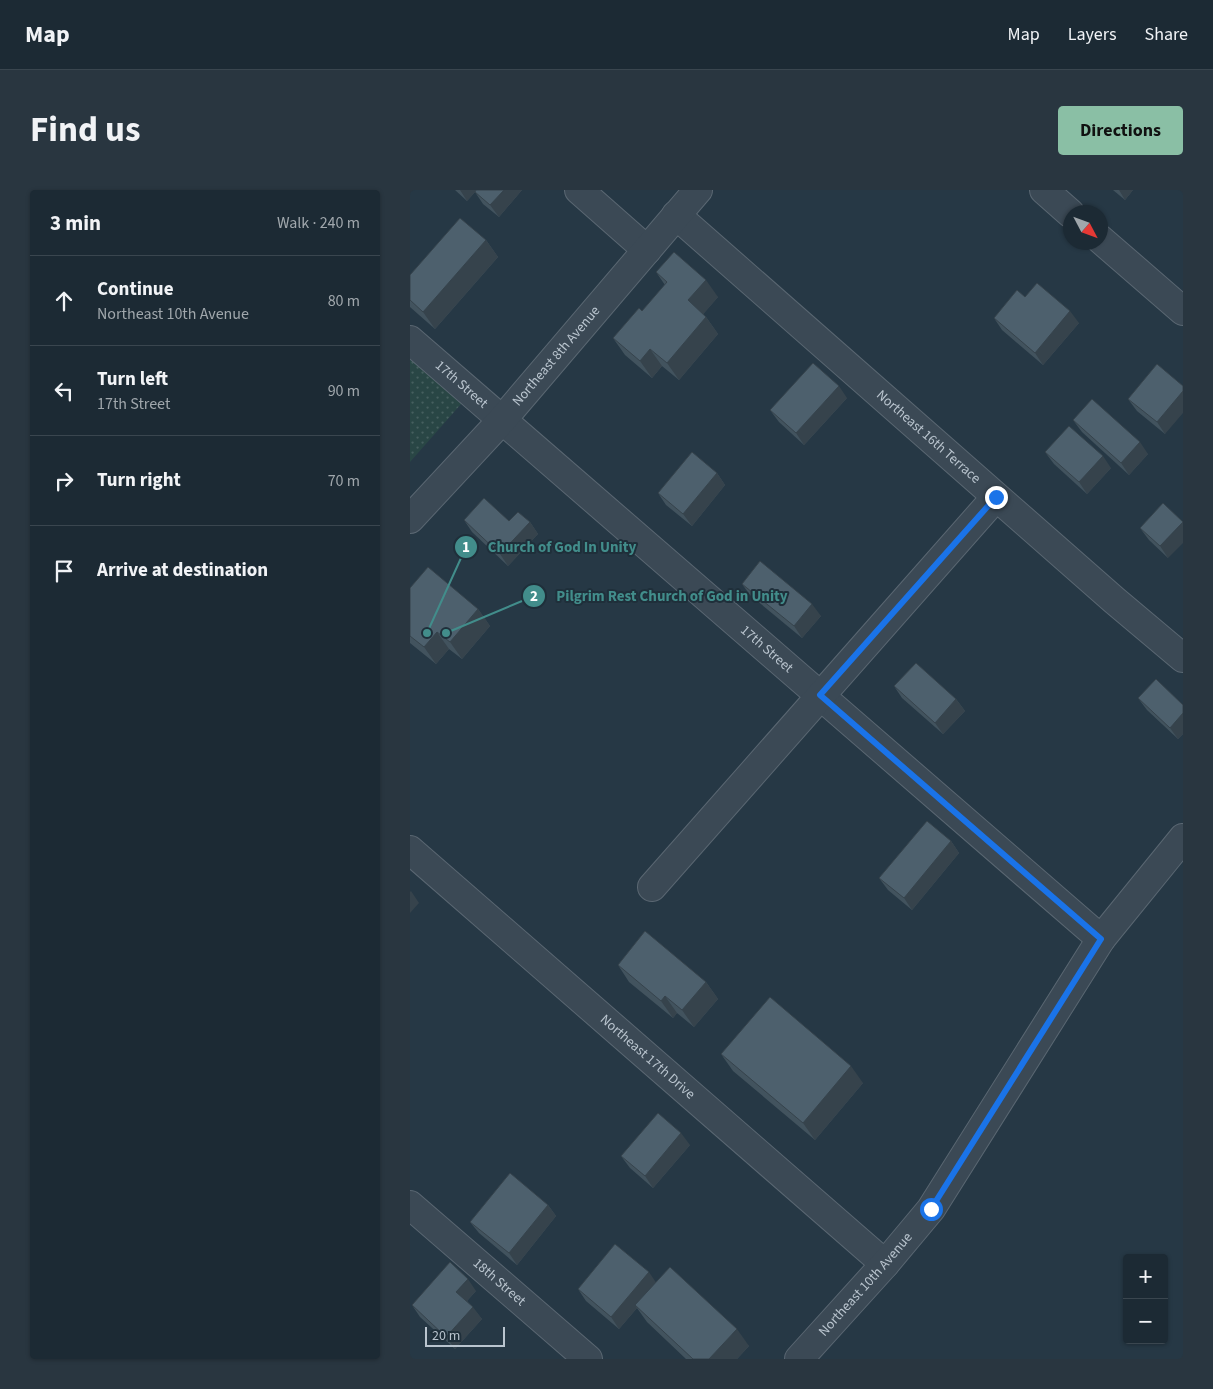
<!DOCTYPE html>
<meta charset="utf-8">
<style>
:root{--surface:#1c2a34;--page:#293640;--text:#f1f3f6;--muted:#a0a7ac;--line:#3a464f;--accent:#8abfa5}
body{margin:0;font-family:"Source Sans 3",sans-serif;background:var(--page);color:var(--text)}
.controls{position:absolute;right:15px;bottom:15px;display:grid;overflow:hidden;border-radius:5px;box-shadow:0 1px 4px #0004}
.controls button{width:45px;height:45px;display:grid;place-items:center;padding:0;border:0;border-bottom:1px solid var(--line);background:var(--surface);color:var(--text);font:25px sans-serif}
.compass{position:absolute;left:653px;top:15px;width:45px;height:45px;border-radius:50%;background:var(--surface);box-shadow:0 1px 4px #0004;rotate:131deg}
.scale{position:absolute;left:15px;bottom:12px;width:80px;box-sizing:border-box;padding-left:5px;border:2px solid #b9c4ce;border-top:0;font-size:14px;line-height:18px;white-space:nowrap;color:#b9c4ce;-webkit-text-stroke:4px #1f2f3a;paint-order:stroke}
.stop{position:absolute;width:15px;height:15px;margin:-11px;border:4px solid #1a73e8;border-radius:50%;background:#fff}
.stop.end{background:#1a73e8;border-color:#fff;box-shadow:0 1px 5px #0008}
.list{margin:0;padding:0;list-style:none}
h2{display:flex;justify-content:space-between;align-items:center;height:65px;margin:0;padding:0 20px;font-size:21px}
h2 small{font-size:16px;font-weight:400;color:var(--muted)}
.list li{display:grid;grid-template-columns:32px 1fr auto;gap:15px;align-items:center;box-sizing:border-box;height:90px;padding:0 20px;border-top:1px solid var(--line)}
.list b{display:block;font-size:19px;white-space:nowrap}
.list p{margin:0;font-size:16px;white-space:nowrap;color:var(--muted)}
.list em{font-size:16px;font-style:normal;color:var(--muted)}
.icon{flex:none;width:28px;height:28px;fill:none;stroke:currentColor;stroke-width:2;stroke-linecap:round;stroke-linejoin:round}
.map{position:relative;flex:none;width:773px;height:1169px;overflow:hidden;border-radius:5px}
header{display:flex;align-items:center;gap:30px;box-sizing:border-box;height:70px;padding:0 25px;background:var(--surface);border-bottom:1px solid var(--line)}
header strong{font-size:24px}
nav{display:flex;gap:28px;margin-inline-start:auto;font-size:18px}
.intro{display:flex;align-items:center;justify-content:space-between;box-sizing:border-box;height:120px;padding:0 30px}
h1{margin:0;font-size:35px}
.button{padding:12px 22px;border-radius:5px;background:var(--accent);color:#111;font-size:18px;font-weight:700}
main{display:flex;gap:30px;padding:0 30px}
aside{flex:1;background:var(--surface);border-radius:5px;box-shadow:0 1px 4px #0004}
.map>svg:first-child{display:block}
.grass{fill:url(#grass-dots)}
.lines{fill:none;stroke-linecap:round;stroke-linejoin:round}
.minor-casing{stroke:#5a6772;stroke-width:30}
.minor{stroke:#3b4955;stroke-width:28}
.wall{fill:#42535e}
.shaded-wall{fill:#36434c}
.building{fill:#4d606d;stroke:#36434c}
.route{stroke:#1a73e8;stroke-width:6}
.labels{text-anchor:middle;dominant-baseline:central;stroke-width:4;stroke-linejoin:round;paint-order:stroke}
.street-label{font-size:14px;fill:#b9c4ce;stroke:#1f2f3a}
.leader{fill:none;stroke:#428d8b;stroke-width:2}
.callout-dot{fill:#428d8b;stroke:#1f2f3a;stroke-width:2}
.mark-label{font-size:15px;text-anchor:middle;font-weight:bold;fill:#fff}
.callout-label{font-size:15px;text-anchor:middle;font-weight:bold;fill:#428d8b;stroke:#1f2f3a;stroke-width:4;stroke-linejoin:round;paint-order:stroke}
</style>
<header>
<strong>Map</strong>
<nav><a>Map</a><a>Layers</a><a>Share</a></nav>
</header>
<div class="intro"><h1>Find us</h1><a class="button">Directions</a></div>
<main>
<aside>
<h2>3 min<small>Walk · 240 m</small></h2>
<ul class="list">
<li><svg class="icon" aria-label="ahead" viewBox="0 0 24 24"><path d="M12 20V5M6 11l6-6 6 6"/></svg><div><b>Continue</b><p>Northeast 10th Avenue</p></div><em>80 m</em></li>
<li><svg class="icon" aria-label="left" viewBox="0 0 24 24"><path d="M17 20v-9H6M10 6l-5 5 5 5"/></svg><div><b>Turn left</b><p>17th Street</p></div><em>90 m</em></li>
<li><svg class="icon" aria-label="right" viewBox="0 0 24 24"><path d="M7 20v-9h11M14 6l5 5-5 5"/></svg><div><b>Turn right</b></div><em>70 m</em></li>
<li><svg class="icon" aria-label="arrive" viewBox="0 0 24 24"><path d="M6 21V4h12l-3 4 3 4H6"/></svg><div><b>Arrive at destination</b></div></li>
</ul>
</aside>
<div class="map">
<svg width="773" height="1169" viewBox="0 0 773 1169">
<defs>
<pattern id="grass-dots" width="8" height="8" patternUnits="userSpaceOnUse" patternTransform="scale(1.25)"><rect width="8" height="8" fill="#294645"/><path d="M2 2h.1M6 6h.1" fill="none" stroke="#465f5f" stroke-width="1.8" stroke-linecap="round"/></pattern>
</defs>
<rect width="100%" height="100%" fill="#263845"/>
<path class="grass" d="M0 167 52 213 0 272Z"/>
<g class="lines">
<g class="minor-casing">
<g id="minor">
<path d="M169 0 237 60"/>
<path d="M634 0 660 23"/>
<path id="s1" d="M266 25 704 410 773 468"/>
<path d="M690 49 773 121"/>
<path id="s2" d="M0 150 691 749"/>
<path id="s3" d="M0 329 92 230 288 0"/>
<path id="s4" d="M0 660 475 1074"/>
<path d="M242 697 586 307"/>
<path id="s5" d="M0 1015 178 1169"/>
<path id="s6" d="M389 1169 475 1074 521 1019 691 749 773 648"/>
</g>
</g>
<use href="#minor" class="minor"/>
</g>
<g class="wall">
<path d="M45 0H112L89 27 73 14 65 2 57 11Z"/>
<path d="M703 0H723L715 10Z"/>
<path d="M76 50 88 67 25 139 0 117V85Z"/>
<path d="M246 82 308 107 293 124 296 127 308 144 269 190 252 176 242 188 215 165 203 148 232 121 255 95Z"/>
<path d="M584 128 669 133 633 175 592 140Z"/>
<path d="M773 196 755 244 727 221 718 209Z"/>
<path d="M437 208 394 255 369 232 360 220Z"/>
<path d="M663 230 738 264 719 285 672 242Z"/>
<path d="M635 262 701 278 677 304 644 274Z"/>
<path d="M307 283 315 295 282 336 256 315 248 303Z"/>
<path d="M753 313 758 368 739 350 730 338Z"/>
<path d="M54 330 120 332 128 344 98 376 62 342Z"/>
<path d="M332 394 411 426 392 448 340 405Z"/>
<path d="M0 398 68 419 80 436 52 469 39 459 26 474 0 453Z"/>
<path d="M484 496 546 509 555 521 533 544 492 508Z"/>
<path d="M728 508 773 515V544L768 549 737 520Z"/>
<path d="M541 651 549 663 502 720 478 700 469 688Z"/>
<path d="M208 775 296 792 308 809 284 837 267 823 263 828 219 792Z"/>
<path d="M311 864 453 893 405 950 323 881Z"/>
<path d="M280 955 243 998 220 978 211 966Z"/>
<path d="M138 1015 146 1026 107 1075 69 1043 60 1032Z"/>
<path d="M246 1092 339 1156 327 1169H276L237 1132 227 1118 209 1139 176 1111 168 1099Z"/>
<path d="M66 1101 57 1111 72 1129 45 1159 10 1127 2 1115Z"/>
</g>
<g class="shaded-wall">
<path d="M50 0H67L57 11Z"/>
<path d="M94 0H112L89 27 80 15Z"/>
<path d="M709 0H723L715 10Z"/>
<path d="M76 50 88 67 25 139 13 122Z"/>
<path d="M296 90 308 107 290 128 278 110Z"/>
<path d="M660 121 669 133 633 175 625 163Z"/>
<path d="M296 127 308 144 269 190 257 173Z"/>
<path d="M240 159 252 176 242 188 230 171Z"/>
<path d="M429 196 437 208 394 255 386 243Z"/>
<path d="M773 201V223L755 244 747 232Z"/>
<path d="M730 252 738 264 719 285 711 273Z"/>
<path d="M693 266 701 278 677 304 669 292Z"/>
<path d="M307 283 315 295 282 336 273 324Z"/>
<path d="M120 332 128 344 98 376 90 364Z"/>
<path d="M773 332V353L758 368 750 356Z"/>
<path d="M402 414 411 426 392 448 384 436Z"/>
<path d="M68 419 80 436 52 469 40 452Z"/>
<path d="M27 442 39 459 26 474 14 457Z"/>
<path d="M546 509 555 521 533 544 525 533Z"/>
<path d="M773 523V544L768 549 760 538Z"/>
<path d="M541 651 549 663 502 720 494 708Z"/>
<path d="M1 701 9 713 0 723V702Z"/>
<path d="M296 792 308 809 284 837 272 820Z"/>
<path d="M255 806 267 823 263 828 251 811Z"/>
<path d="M441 876 453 893 405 950 393 933Z"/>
<path d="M271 943 280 955 243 998 235 986Z"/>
<path d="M138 1015 146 1026 107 1075 99 1063Z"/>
<path d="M239 1082 247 1094 225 1115 227 1118 209 1139 201 1127Z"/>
<path d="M58 1089 66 1101 55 1113 46 1102Z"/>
<path d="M63 1117 72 1129 45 1159 36 1147Z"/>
<path d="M327 1139 339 1156 327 1169H299Z"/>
</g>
<g class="building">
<path d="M66 0H94L80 15 65 2Z"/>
<path d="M50 28 76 50 13 122 0 110V85Z"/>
<path d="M264 62 296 90 278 110 296 127 257 173 240 159 230 171 203 148 229 118 232 121 257 92 246 82Z"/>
<path d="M627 93 660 121 625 163 584 128 607 100 615 107Z"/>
<path d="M403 173 429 196 386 243 360 220Z"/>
<path d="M747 174 773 196V201L747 232 718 209Z"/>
<path d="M682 209 730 252 711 273 663 230Z"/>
<path d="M659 236 693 266 669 292 635 262Z"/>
<path d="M282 262 307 283 273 324 248 303Z"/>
<path d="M74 308 99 331 108 322 120 332 90 364 54 330Z"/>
<path d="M753 313 773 332 750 356 730 338Z"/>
<path d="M350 371 402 414 384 436 332 394Z"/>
<path d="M18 377 68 419 40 452 27 442 14 457 0 446V398Z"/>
<path d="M506 473 546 509 525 533 484 496Z"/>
<path d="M746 489 773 515V523L760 538 728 508Z"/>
<path d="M517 631 541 651 494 708 469 688Z"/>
<path d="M235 741 296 792 272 820 255 806 251 811 208 775Z"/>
<path d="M360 807 441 876 393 933 311 864Z"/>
<path d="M248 923 271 943 235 986 211 966Z"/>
<path d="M100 983 138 1015 99 1063 60 1032Z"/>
<path d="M205 1054 239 1082 201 1127 168 1099Z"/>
<path d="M40 1072 58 1089 46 1102 63 1117 36 1147 2 1115Z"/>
<path d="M260 1077 327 1139 299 1169H283L225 1115Z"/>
</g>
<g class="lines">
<path class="route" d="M521 1019 691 749 410 505 586 307"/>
</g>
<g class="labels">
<g class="street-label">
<text stroke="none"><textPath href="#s3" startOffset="219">Northeast 8th Avenue</textPath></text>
<text stroke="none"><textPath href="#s2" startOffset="68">17th Street</textPath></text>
<text stroke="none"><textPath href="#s1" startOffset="336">Northeast 16th Terrace</textPath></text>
<text stroke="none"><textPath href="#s2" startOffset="472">17th Street</textPath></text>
<text stroke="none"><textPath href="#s4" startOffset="315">Northeast 17th Drive</textPath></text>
<text stroke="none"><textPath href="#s5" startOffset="118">18th Street</textPath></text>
<text stroke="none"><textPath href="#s6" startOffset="100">Northeast 10th Avenue</textPath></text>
</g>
</g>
<path class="leader" d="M17 443L56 357M36 443L124 406"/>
<g class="callout-dot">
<circle cx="17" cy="443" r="5"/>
<circle cx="36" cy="443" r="5"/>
<circle cx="56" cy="357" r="12"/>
<circle cx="124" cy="406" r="12"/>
</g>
<g class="mark-label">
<text x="56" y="362">1</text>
<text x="124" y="411">2</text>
</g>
<g class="callout-label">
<text x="152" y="362">Church of God In Unity</text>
<text x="262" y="411">Pilgrim Rest Church of God in Unity</text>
</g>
</svg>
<div class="controls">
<button>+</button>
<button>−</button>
</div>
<svg class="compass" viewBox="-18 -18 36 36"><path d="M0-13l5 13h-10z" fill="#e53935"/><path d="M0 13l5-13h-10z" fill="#a0a7ac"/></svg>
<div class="scale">20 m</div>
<div class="stop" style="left:521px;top:1019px"></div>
<div class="stop end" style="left:586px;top:307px"></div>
</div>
</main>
